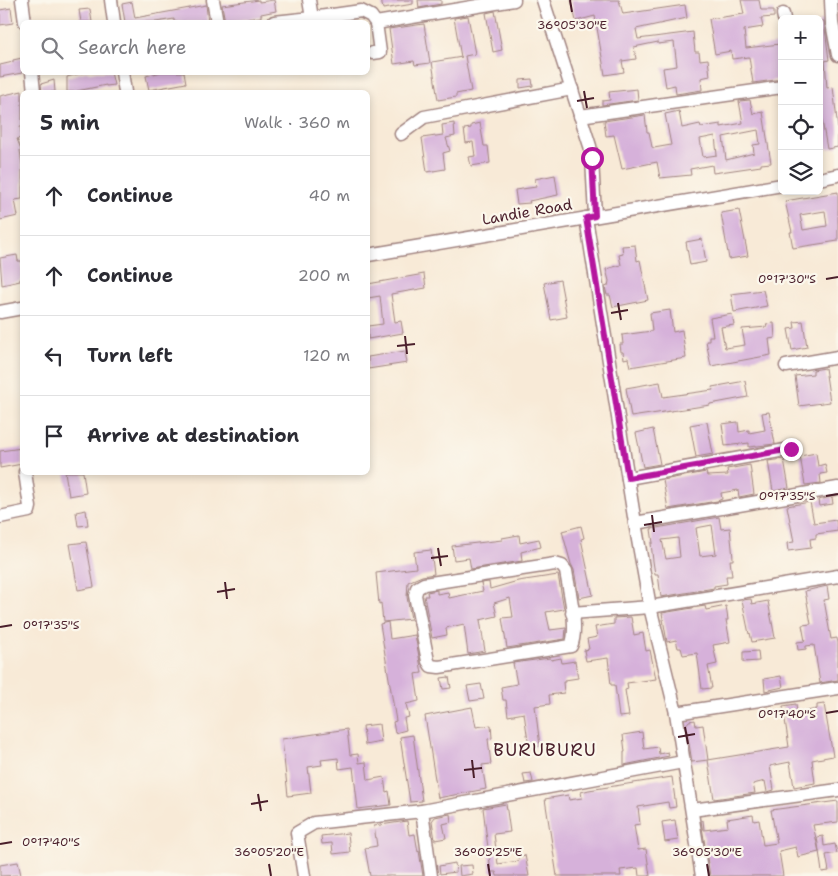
<!DOCTYPE html>
<meta charset="utf-8">
<style>
:root{--surface:#fff;--page:#f7f7f7;--text:#2b2b33;--muted:#7c7c81;--line:#e1e1e2}
body{margin:0;font-family:"Shantell Sans",sans-serif;background:var(--page);color:var(--text)}
.controls{position:absolute;right:15px;top:15px;display:grid;overflow:hidden;border-radius:8px;box-shadow:0 2px 8px #0003}
.controls button{width:45px;height:45px;display:grid;place-items:center;padding:0;border:0;border-bottom:1px solid var(--line);background:var(--surface);color:var(--text);font:25px sans-serif}
.stop{position:absolute;width:15px;height:15px;margin:-11px;border:4px solid #b5179e;border-radius:50%;background:#fff}
.stop.end{background:#b5179e;border-color:#fff;box-shadow:0 1px 5px #0008}
.list{margin:0;padding:0;list-style:none}
h2{display:flex;justify-content:space-between;align-items:center;height:65px;margin:0;padding:0 20px;font-size:21px}
h2 small{font-size:16px;font-weight:400;color:var(--muted)}
.list li{display:grid;grid-template-columns:32px 1fr auto;gap:15px;align-items:center;box-sizing:border-box;height:80px;padding:0 20px;border-top:1px solid var(--line)}
.list b{display:block;font-size:19px;white-space:nowrap}
.list em{font-size:16px;font-style:normal;color:var(--muted)}
.icon{flex:none;width:28px;height:28px;fill:none;stroke:currentColor;stroke-width:2;stroke-linecap:round;stroke-linejoin:round}
.map{position:relative;flex:none;width:838px;height:876px;overflow:hidden}
.search{position:absolute;background:var(--surface);box-shadow:0 2px 8px #0003;left:20px;top:20px;width:350px;height:55px;display:flex;align-items:center;gap:12px;box-sizing:border-box;padding:0 18px;border-radius:8px;color:var(--muted);font-size:19px}
.panel{position:absolute;background:var(--surface);box-shadow:0 2px 8px #0003;left:20px;top:90px;width:350px;height:385px;border-radius:8px}
.map>svg:first-child{display:block}
.building{fill:#d6b1da;fill-rule:evenodd}
.lines{fill:none;stroke-linecap:round;stroke-linejoin:round}
.minor-casing{stroke:#a18481;stroke-width:15}
.minor{stroke:#fff;stroke-width:12}
.route{stroke:#b5179e;stroke-width:6}
.ticks{fill:none;stroke:#4a1f2b;stroke-width:2}
.labels{text-anchor:middle;dominant-baseline:central;stroke-width:4.5;stroke-linejoin:round;paint-order:stroke}
.street-label{font-size:15px;fill:#4a1f2b;stroke:#fbf7ec}
.quarter-label{font-size:18px;letter-spacing:1px;fill:#4a1f2b;stroke:#fbf7ec}
.ticks-label{font-size:12px;text-anchor:middle;fill:#4a1f2b;stroke:#fbf7ec;stroke-width:4.5;stroke-linejoin:round;paint-order:stroke}
</style>
<div class="map">
<svg width="838" height="876" viewBox="0 0 838 876">
<rect width="100%" height="100%" fill="#fbf7ec"/>
<filter id="ink" filterUnits="userSpaceOnUse"><feTurbulence type="fractalNoise" baseFrequency=".02" numOctaves="2"/><feDisplacementMap in="SourceGraphic" scale="10" xChannelSelector="R" yChannelSelector="G"/><feConvolveMatrix kernelMatrix="1 2 1 2 8 2 1 2 1" color-interpolation-filters="sRGB"/></filter>
<filter id="wash" filterUnits="userSpaceOnUse"><feTurbulence type="fractalNoise" baseFrequency=".0096" numOctaves="4" result="noise"/><feDisplacementMap in="SourceGraphic" scale="20" xChannelSelector="R" yChannelSelector="G"/><feGaussianBlur stdDeviation="1.12" result="paint"/><feColorMatrix in="noise" values="0 0 0 0 0 0 0 0 0 0 0 0 0 0 0 0 0 1.4 0 .05"/><feComposite in="paint" operator="in"/></filter>
<g filter="url(#wash)">
<rect width="100%" height="100%" fill="#f8ead7"/>
<g id="blocks">
<g class="building">
<path d="M259 0V2L274 0 276 11 261 14V17L225 22 222 5Z"/>
<path d="M381 0H413V4L383 9Z"/>
<path d="M418 0H441V4L419 8Z"/>
<path d="M571 0H619L623 14 685 5 687 18 636 29 638 39 693 32 695 52H699L700 60 708 59 710 76 701 78 702 90 676 94 675 85 666 87 663 68 677 66 674 42 658 44V42L634 47 636 59 622 61 624 72 605 75 595 16 576 21Z"/>
<path d="M741 0H759L761 10H774V17L761 18 763 27 744 30 746 48 780 44 782 79 753 83 749 57 732 59 731 51 715 54 709 19 744 14Z"/>
<path d="M132 2 135 18 206 5 208 22H174V19L156 22H125L122 4Z"/>
<path d="M11 8 13 23 0 25V10Z"/>
<path d="M90 9 92 22H81L79 10Z"/>
<path d="M495 11 502 50 493 52 486 13Z"/>
<path d="M468 16 475 54 465 56 471 91 456 94V97L438 100 432 62 462 57H461L454 18Z"/>
<path d="M819 21H824L829 60 825 61 827 88 833 87 838 129V147L827 149 822 120 819 121Z"/>
<path d="M424 24 430 63 415 65 414 61 394 64 389 29Z"/>
<path d="M22 58V73L0 77V65L13 62V60Z"/>
<path d="M85 72H111L114 85 106 86V85L77 91V92H67V77Z"/>
<path d="M161 72H184L186 83 149 90 146 76Z"/>
<path d="M532 79 533 86 520 88V80Z"/>
<path d="M54 80 55 92H42L41 84Z"/>
<path d="M637 89 638 100 602 105V101L610 100 609 92Z"/>
<path d="M22 91V125L20 126 22 138 17 139 21 149 20 150 22 165V199L15 200 18 216 0 220V96Z"/>
<path d="M750 100 753 114 763 112 771 163 761 164V166L713 173 712 165 690 169 691 175 660 178 657 162 622 169 614 135 606 136 604 121 645 115 647 132H649L652 147 654 148 671 145 665 114 679 111 682 128 700 124 701 127 721 124V127L743 123 739 101ZM758 130 760 144 753 145 754 153 726 160 723 137ZM715 136 717 155 703 157 700 139Z"/>
<path d="M454 123 455 136 446 138 450 151 443 153 445 169 427 172 422 138 443 135 442 125Z"/>
<path d="M480 123 484 146H488L490 163 471 166 469 157 475 156 473 142 466 143 464 129 471 128V125Z"/>
<path d="M555 175 558 195 529 201 530 203 517 204 515 190 536 187 535 179Z"/>
<path d="M838 192V241L793 248 790 232H792L785 201ZM825 211 827 226 803 230 800 215Z"/>
<path d="M739 210 748 256 729 259 721 213Z"/>
<path d="M702 239 706 262 690 265 686 242Z"/>
<path d="M635 245 637 261 640 260 648 300 613 307 610 295H607L605 287 608 286 609 281 606 269 621 265 619 255 623 254 622 246Z"/>
<path d="M17 255 18 261H22V278L20 279V281L2 285 0 258Z"/>
<path d="M424 274 426 288 391 294 395 322 401 321 403 333 368 339V326L383 324 380 296 368 298V284Z"/>
<path d="M560 280 567 317 551 320 544 283Z"/>
<path d="M763 290 767 306 734 312 731 294Z"/>
<path d="M670 310 673 332 682 330 686 358 630 367 628 358 624 359 623 352H621L620 344H623L622 335 652 331 650 313Z"/>
<path d="M732 314 734 325 721 327 725 348 745 345 742 329 767 327 766 324 774 323 775 338 769 339 771 355 711 366 706 341H709V336H713L710 318Z"/>
<path d="M803 321 807 347 792 350 788 329 795 328 794 322Z"/>
<path d="M405 351 407 363 368 369V357Z"/>
<path d="M825 368 830 402 799 406 795 376 813 374V370Z"/>
<path d="M745 381 748 397 710 404V405L631 417 626 388 660 382 663 397 713 390 712 387Z"/>
<path d="M769 412 775 444 749 447V443L725 446 722 424 738 422 739 432 749 430V433L765 430 762 413Z"/>
<path d="M707 422 713 454 696 457 690 425Z"/>
<path d="M653 429 660 464 643 467 636 433Z"/>
<path d="M22 448V464L0 468V451Z"/>
<path d="M816 453 818 466 825 464 827 473 820 474 821 483 805 485 800 456Z"/>
<path d="M784 459 789 488 773 491 768 461Z"/>
<path d="M750 465 754 494 739 497 738 490 721 493 722 499 717 501 668 509 663 480 706 472 707 476 728 475 727 469Z"/>
<path d="M65 472H83L86 493 69 496Z"/>
<path d="M832 497 833 504 819 506 818 500Z"/>
<path d="M810 502 814 523 836 520 838 531 816 534V538L810 539 811 548 788 551 787 543 794 542 787 506Z"/>
<path d="M86 510 88 525 78 526 76 512Z"/>
<path d="M719 517 721 529 730 528 733 558V560H730L732 576H726L727 584 714 586V588L661 597 658 574H655L653 561 651 543H653L651 529ZM712 525 716 554 700 556 696 528ZM678 538 680 557 666 559 662 540Z"/>
<path d="M581 526 584 538 581 539 593 595 579 598 574 570 571 564 562 531Z"/>
<path d="M519 535 520 543 539 539 541 547 521 552 522 561 471 569 469 558 454 560 452 546 502 540V538Z"/>
<path d="M86 542 94 587 78 590 70 544Z"/>
<path d="M431 550 434 574 422 576 408 582 407 597 411 619 383 622 381 603 379 604 376 573 416 568 414 552Z"/>
<path d="M558 575 564 609 546 612 550 630 566 628 565 639 507 648 502 618 513 617 510 598 494 603 497 616 480 620 485 651 468 654 464 624 446 628 447 635 432 638 424 596H428L427 592 437 590V594L448 592 449 598 483 591 481 583 489 582 490 589 518 581Z"/>
<path d="M827 586 829 599 824 600 831 639 837 638 838 643V680L820 683 814 645 806 646V649L798 650 797 642 805 641 802 625 811 624 805 591Z"/>
<path d="M751 599 752 604 768 601 775 638 752 642 750 633 749 634 742 600Z"/>
<path d="M705 606 706 610 726 606 728 620H726L730 642 713 645 717 664 708 666 712 688 702 689 697 653 683 655 681 648H678L676 640 667 642 662 613Z"/>
<path d="M631 617 634 635 643 633 646 651 650 650 656 679 627 683 628 689 625 690 629 716 619 717 615 685H611L608 658 586 661 584 650 589 649 587 639 597 637 595 627 614 624V618Z"/>
<path d="M388 622 390 639 415 635 422 673 415 674 419 701 406 704 409 717 404 718 406 730 395 733 393 722 396 721 380 624Z"/>
<path d="M758 651 759 661 743 662V652Z"/>
<path d="M550 658 551 660 561 658 562 663 575 661 578 678 565 680V682H563L564 693 549 695 550 704 535 706 540 746 529 748 524 713 508 716 506 700H503L501 687 517 684 513 663Z"/>
<path d="M781 676 783 687 765 691 764 679Z"/>
<path d="M449 677 451 688 443 689 441 678Z"/>
<path d="M481 684 484 699 470 701 467 686Z"/>
<path d="M796 704 797 713 817 709V705L824 704 833 756 812 760 815 783 794 787 790 762 770 766 774 790 767 792 765 781 753 784 755 793 714 799 708 760 789 747 783 706Z"/>
<path d="M472 707 476 727 491 725 492 738 488 739 491 764 482 765 486 789 438 798 425 716Z"/>
<path d="M695 720 696 726 703 725 708 760 692 762 686 725 689 721Z"/>
<path d="M379 724 381 742 365 745 363 726Z"/>
<path d="M347 729 350 755 358 754 359 763 366 762 368 780 384 777 386 792 389 791 391 805 358 809 353 767 339 769 338 758 321 760 322 765 308 767 311 793 288 796 282 739Z"/>
<path d="M642 732 644 749 658 747 659 754 668 752 669 756 624 765V752H625L623 735Z"/>
<path d="M413 735 422 801 410 802 400 737Z"/>
<path d="M531 773 533 782 525 783 523 774Z"/>
<path d="M672 777 676 807 669 808 668 802 638 807 640 824 634 825 638 850 646 849 650 876H639L638 868 620 870 621 876H557L545 799 568 795 569 800 582 798 581 792 589 790Z"/>
<path d="M838 801V822L813 825 819 852 798 857 796 847 779 851 783 876H710L701 821 703 820 704 830 728 827 727 819 753 815 754 821 759 820 763 845 777 843 771 810Z"/>
<path d="M506 804 510 832 494 834 498 864 519 861 518 857 525 855 529 876H497L496 872H491L483 808Z"/>
<path d="M450 814 451 822 443 824 446 838 435 840 432 821 435 817Z"/>
<path d="M675 820 678 840 665 842 662 822Z"/>
<path d="M407 821 409 835 415 834 418 852 419 851 423 876H370L365 848 377 846 374 826Z"/>
<path d="M348 833 350 852 333 854 332 843 322 844 321 836Z"/>
<path d="M823 836 824 846 835 844 837 853 826 855 829 871 822 872 817 837Z"/>
<path d="M18 862 21 875 0 876V865Z"/>
<path d="M455 863 456 872 440 874 439 866Z"/>
<path d="M472 865 473 874 460 876 459 866Z"/>
</g>
</g>
</g>
<g filter="url(#ink)">
<use href="#blocks" fill-opacity="0" stroke="#a18481" stroke-width="1"/>
<g class="lines">
<g class="minor-casing">
<g id="minor">
<path d="M22 0 25 22"/>
<path d="M111 0 114 22"/>
<path d="M213 0 217 22"/>
<path d="M309 0 312 18 361 11 371 16 376 23 514 0"/>
<path d="M543 0 590 146 592 158 595 216"/>
<path d="M831 0 832 23 838 55"/>
<path d="M783 14 784 19"/>
<path d="M274 22 312 18"/>
<path d="M373 53 380 52 376 23"/>
<path d="M32 72 34 92"/>
<path d="M122 72 125 92"/>
<path d="M580 116 782 87"/>
<path d="M401 134 424 117 572 89"/>
<path d="M819 179 838 175"/>
<path d="M586 218 635 523 650 607 676 713 702 876"/>
<path d="M368 255 782 185"/>
<path d="M0 312 22 308"/>
<path d="M786 366 838 357"/>
<path d="M628 478 791 449"/>
<path d="M0 517 29 511 30 507 25 472"/>
<path d="M635 523 838 488"/>
<path d="M555 564 562 566 566 571C569 591 579 628 571 646L439 667 431 666 428 661 415 595 417 588 424 584Z"/>
<path d="M572 613 650 607 838 576"/>
<path d="M676 713 838 688"/>
<path d="M692 810 838 790"/>
<path d="M422 811 431 876"/>
<path d="M304 876 297 833 314 823 422 811 683 762"/>
</g>
</g>
<use href="#minor" class="minor"/>
</g>
</g>
<g class="lines" filter="url(#ink)">
<path class="route" d="M592 158 595 216 586 218 628 478 791 449"/>
</g>
<path class="ticks" d="M570 0 572 12M584 91 587 108M577 101 594 98M826 279 838 277M618 303 621 320M611 313 628 310M405 336 407 354M397 346 415 344M826 496 838 494M652 515 654 532M644 525 662 522M438 548 441 566M431 558 448 556M225 582 227 599M217 592 235 589M0 627 12 625M826 713 838 711M685 727 688 744M678 737 695 734M472 760 474 778M464 770 482 768M258 794 261 811M251 804 268 801M0 844 12 842M269 864 271 876M488 864 490 876M707 864 709 876"/>
<g class="labels">
<g class="street-label">
<text transform="translate(527 212) rotate(-10)">Landie Road</text>
</g>
<g class="quarter-label">
<text x="545" y="750">BURUBURU</text>
</g>
</g>
<g class="ticks-label">
<text x="572" y="29">36°05'30"E</text>
<text x="787" y="283">0°17'30"S</text>
<text x="787" y="500">0°17'35"S</text>
<text x="51" y="629">0°17'35"S</text>
<text x="787" y="718">0°17'40"S</text>
<text x="51" y="846">0°17'40"S</text>
<text x="269" y="856">36°05'20"E</text>
<text x="488" y="856">36°05'25"E</text>
<text x="707" y="856">36°05'30"E</text>
</g>
</svg>
<div class="controls">
<button>+</button>
<button>−</button>
<button><svg class="icon" aria-label="locate" viewBox="0 0 24 24"><circle cx="12" cy="12" r="6"/><path d="M12 2v4M12 18v4M2 12h4M18 12h4"/></svg></button>
<button><svg class="icon" aria-label="layers" viewBox="0 0 24 24"><path d="M12 4l9 5-9 5-9-5zM3 14l9 5 9-5"/></svg></button>
</div>
<div class="stop" style="left:592px;top:158px"></div>
<div class="stop end" style="left:791px;top:449px"></div>
<div class="search"><svg class="icon" aria-label="search" viewBox="0 0 24 24"><circle cx="10" cy="10" r="6"/><path d="M15 15l6 6"/></svg>Search here</div>
<section class="panel">
<h2>5 min<small>Walk · 360 m</small></h2>
<ul class="list">
<li><svg class="icon" aria-label="ahead" viewBox="0 0 24 24"><path d="M12 20V5M6 11l6-6 6 6"/></svg><div><b>Continue</b></div><em>40 m</em></li>
<li><svg class="icon" aria-label="ahead" viewBox="0 0 24 24"><path d="M12 20V5M6 11l6-6 6 6"/></svg><div><b>Continue</b></div><em>200 m</em></li>
<li><svg class="icon" aria-label="left" viewBox="0 0 24 24"><path d="M17 20v-9H6M10 6l-5 5 5 5"/></svg><div><b>Turn left</b></div><em>120 m</em></li>
<li><svg class="icon" aria-label="arrive" viewBox="0 0 24 24"><path d="M6 21V4h12l-3 4 3 4H6"/></svg><div><b>Arrive at destination</b></div></li>
</ul>
</section>
</div>
